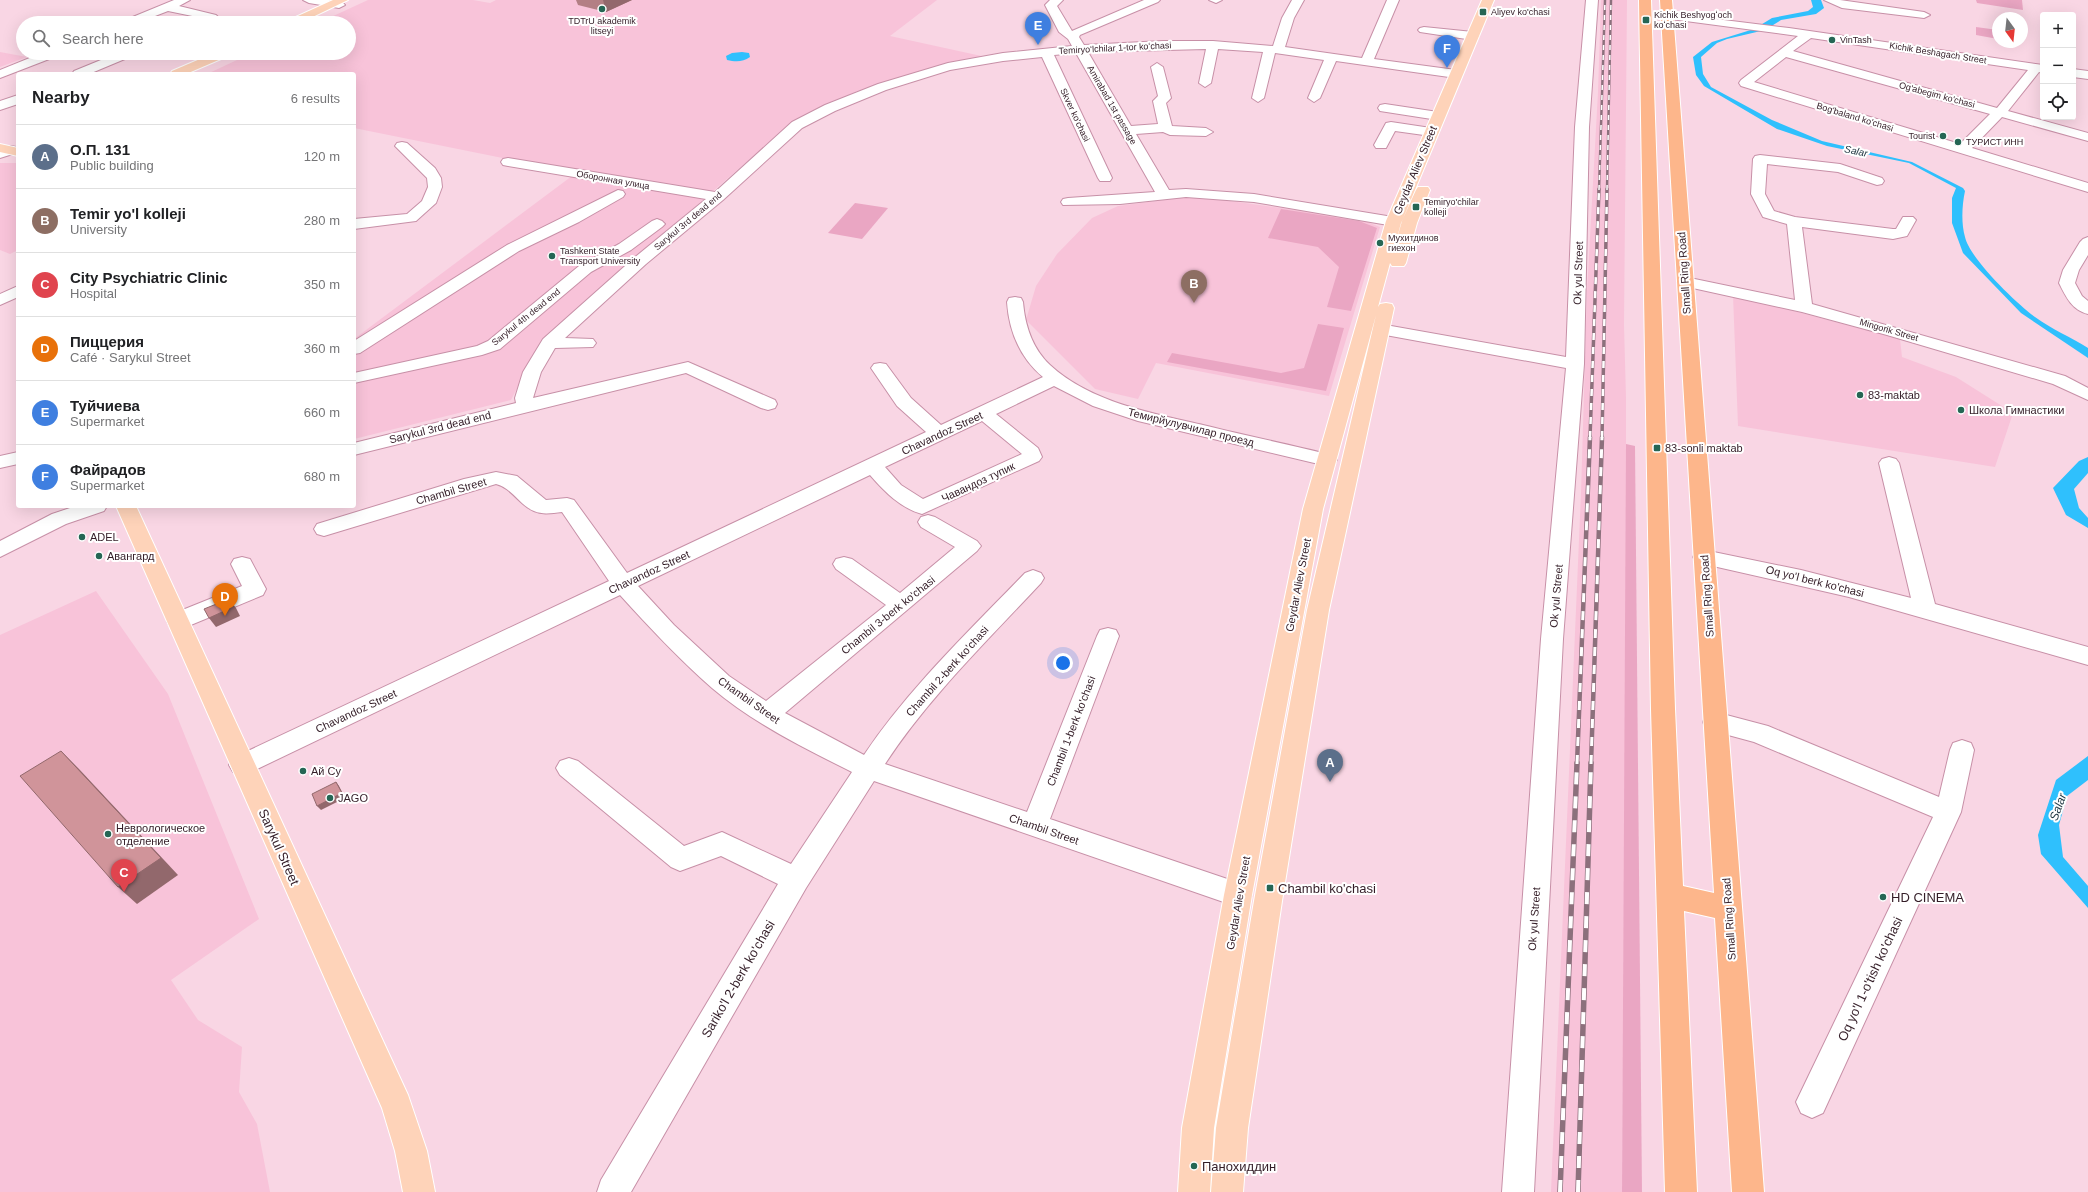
<!DOCTYPE html>
<meta charset="utf-8">
<style>
:root{--surface:#fff;--page:#f6f6f6;--text:#202124;--muted:#757577;--line:#e0e0e0;--accent:#2563eb}
body{margin:0;font-family:Helvetica,sans-serif;background:var(--page);color:var(--text)}
.controls{position:absolute;right:12px;top:12px;display:grid;overflow:hidden;border-radius:4px;box-shadow:0 4px 16px #0002}
.controls button{width:36px;height:36px;display:grid;place-items:center;padding:0;border:0;border-bottom:1px solid var(--line);background:var(--surface);color:var(--text);font:20px sans-serif}
.compass{position:absolute;left:1992px;top:12px;width:36px;height:36px;border-radius:50%;background:var(--surface);box-shadow:0 4px 16px #0002;rotate:165deg}
.you{position:absolute;left:1063px;top:663px;width:14px;height:14px;margin:-10px;border:3px solid #fff;border-radius:50%;background:#1a73e8;box-shadow:0 0 0 6px #1a73e833}
.badge{display:grid;place-items:center;width:26px;height:26px;border-radius:50%;background:var(--accent);color:#fff;font-size:13px;font-weight:700}
.pin{position:absolute;translate:-50% -33px;filter:drop-shadow(0 1px 2px #0008)}
.pin::after{content:'';position:absolute;top:21px;width:14px;height:12px;background:inherit;clip-path:polygon(0 0,100% 0,50% 100%)}
.list{margin:0;padding:0;list-style:none}
h2{display:flex;justify-content:space-between;align-items:center;height:52px;margin:0;padding:0 16px;font-size:17px}
h2 small{font-size:13px;font-weight:400;color:var(--muted)}
.list li{display:grid;grid-template-columns:26px 1fr auto;gap:12px;align-items:center;box-sizing:border-box;height:64px;padding:0 16px;border-top:1px solid var(--line)}
.list b{display:block;font-size:15px;white-space:nowrap}
.list p{margin:0;font-size:13px;white-space:nowrap;color:var(--muted)}
.list em{font-size:13px;font-style:normal;color:var(--muted)}
.icon{flex:none;width:22px;height:22px;fill:none;stroke:currentColor;stroke-width:2;stroke-linecap:round;stroke-linejoin:round}
.map{position:relative;flex:none;width:2088px;height:1192px;overflow:hidden}
.search{position:absolute;background:var(--surface);box-shadow:0 4px 16px #0002;left:16px;top:16px;width:340px;height:44px;display:flex;align-items:center;gap:10px;box-sizing:border-box;padding:0 14px;border-radius:22px;color:var(--muted);font-size:15px}
.panel{position:absolute;background:var(--surface);box-shadow:0 4px 16px #0002;left:16px;top:72px;width:340px;height:436px;border-radius:4px}
.map>svg:first-child{display:block}
.built{fill:#f8c3d9}
.green{fill:#eaa6c3}
.water{fill:#2fc0fd}
.lines{fill:none;stroke-linecap:round;stroke-linejoin:round}
.minor-casing{stroke:#c790a7;stroke-width:2}
.major-casing{stroke:#fff;stroke-width:2}
.highway-casing{stroke:#fff;stroke-width:2}
.minor{fill:#fff;fill-rule:evenodd}
.major{fill:#fed3b9;fill-rule:evenodd}
.highway{fill:#fdb68b;fill-rule:evenodd}
.rail-far3-casing{stroke:#8c707c;stroke-width:2.5}
.rail-far2-casing{stroke:#8c707c;stroke-width:3.5}
.rail-far1-casing{stroke:#8c707c;stroke-width:4.5}
.rail-casing{stroke:#8c707c;stroke-width:5.5}
.rail-far3{stroke:#fff;stroke-width:1.5;stroke-dasharray:5;stroke-linecap:butt}
.rail-far2{stroke:#fff;stroke-width:2.5;stroke-dasharray:7;stroke-linecap:butt}
.rail-far1{stroke:#fff;stroke-width:3;stroke-dasharray:9;stroke-linecap:butt}
.rail{stroke:#fff;stroke-width:4;stroke-dasharray:12;stroke-linecap:butt}
.wall{fill:#b37f84}
.shaded-wall{fill:#92686c}
.building{fill:#d0949a;stroke:#92686c}
.poi-dot{fill:#256654;stroke:#fff;stroke-width:1.5}
.labels{text-anchor:middle;dominant-baseline:central;stroke-width:4;stroke-linejoin:round;paint-order:stroke}
.far-poi-label{font-size:9px;fill:#331d27;stroke:#fff;text-anchor:start}
.far-street-label{font-size:9px;fill:#331d27;stroke:#fff}
.far-water-label{font-size:10px;font-style:italic;fill:#1f3641;stroke:#fff}
.street-label{font-size:11px;fill:#331d27;stroke:#fff}
.poi-label{font-size:11px;fill:#331d27;stroke:#fff;text-anchor:start}
.water-label{font-size:12px;font-style:italic;fill:#1f3641;stroke:#fff}
.near-street-label{font-size:13px;fill:#331d27;stroke:#fff}
.near-poi-label{font-size:13px;fill:#331d27;stroke:#fff;text-anchor:start}
</style>
<div class="map">
<svg width="2088" height="1192" viewBox="0 0 2088 1192">
<rect width="100%" height="100%" fill="#f9d6e4"/>
<g class="built">
<path d="M368 0H473L490 3 496 0H937L890 36 986 57 857 91 782 131 541 341 511 400 354 439V339L576 173 354 128V74H207L252 53H349V23H318Z"/>
<path d="M1601 0H1627L1624 325 1626 398V634L1622 1192H1551L1581 493 1587 292 1598 92Z"/>
<path d="M0 52 27 57 0 67Z"/>
<path d="M0 163H18V250L10 254 0 250Z"/>
<path d="M1194 196 1360 219 1380 227 1329 396 1156 363 1138 399 1095 389 1026 320 1036 286 1057 254 1092 218 1118 206Z"/>
<path d="M1733 295 1900 339 1902 357 1956 377 2013 413 1995 467 1738 426Z"/>
<path d="M96 591 168 694 259 919 171 980 198 1020 242 1047 239 1092 257 1124 270 1192H0V635Z"/>
</g>
<g class="green">
<path d="M1976 0H2022L2023 10 1977 3Z"/>
<path d="M1976 27 1998 30V39L1976 35Z"/>
<path d="M855 203 888 208 862 239 828 233Z"/>
<path d="M1281 209 1359 221 1377 228 1351 311 1327 307 1339 267 1318 247 1268 238Z"/>
<path d="M1318 324 1344 328 1326 391 1167 362 1172 353 1281 373 1304 368Z"/>
<path d="M1626 444 1635 446 1642 1192H1622Z"/>
</g>
<g class="water">
<path d="M1811 0H1821L1824 8 1816 14 1781 20 1765 30 1727 39 1717 43 1701 57 1703 74 1711 87 1772 120 1822 141 1912 162 1963 188 1965 191C1962 205 1961 223 1965 237 1970 259 2016 303 2035 317 2051 329 2071 337 2088 348V358L2021 313 1963 253 1952 223V198L1956 188 1909 163 1827 146 1777 129 1704 86 1696 75 1693 57 1712 42 1754 29 1772 18 1808 11 1813 7Z"/>
<path d="M742 52 749 53 750 57C743 62 736 62 727 60L726 56 732 53Z"/>
<path d="M2088 457V473L2074 489 2079 508 2088 518V528L2066 515 2053 488 2079 461Z"/>
<path d="M2088 756V780L2067 796 2059 825 2063 857 2088 886V908L2041 854 2038 835 2056 780Z"/>
</g>
<g class="lines">
<g class="minor-casing">
<g id="minor">
<path d="M174 0H190L179 6 216 15 218 17 210 23H195L202 18 168 11 137 23H121L123 21Z"/>
<path d="M303 0H329L343 3 345 5 339 8 309 3Z"/>
<path d="M1050 0H1063L1057 6 1072 31 1144 0H1160L1158 2 1080 35 1079 37 1084 45 1163 41H1213L1273 46 1282 18 1292 0H1304L1294 18 1285 47 1362 58 1387 0H1399L1374 59 1456 70 1462 74 1456 78 1336 61 1320 98 1314 102 1308 98 1324 60 1275 53 1264 98 1258 102 1252 98 1263 52 1218 49 1211 83 1205 87 1199 83 1206 49 1088 52 1131 126 1158 124 1153 101 1158 96 1151 67 1157 63 1163 67 1171 98 1166 103 1172 126 1206 128 1213 132 1206 136 1170 135 1163 132 1136 134 1169 190 1186 189 1254 194 1399 218 1402 221 1399 224 1394 226 1254 202 1186 197 1120 204 1063 205 1061 202 1063 199 1068 198 1155 192 1076 53 1054 55 1112 178 1110 181H1100L1098 178 1042 57 1003 61 950 70 886 90 835 111 802 128 723 200 646 264 565 338 593 339 596 343 593 347 555 348 541 372 533 398 688 362 775 400 777 404 775 408 768 410 761 408 686 373 354 455V443L516 403 515 398 523 372 543 339 634 258 706 199 508 166 503 165 501 162 503 159 508 158 715 192 792 122 825 105 878 84 948 63 1003 53 1072 46 1068 39 1059 32 1045 5Z"/>
<path d="M1209 0H1222L1216 3Z"/>
<path d="M1586 0H1598L1589 127 1584 364 1563 639 1534 1192H1502L1541 639 1566 368 1380 334 1374 333 1371 329 1374 325 1380 324 1566 357 1575 127Z"/>
<path d="M1824 0H1840L1924 12 1930 15 1924 18 1842 8Z"/>
<path d="M1667 13 1789 28 2043 65V73L2039 72 2008 111 2088 133V141L2002 117 1972 148 2088 183V192L1741 86 1739 83 1741 80 1798 36 1663 18 1661 16 1663 14ZM1811 38 2028 70 1997 108 1793 51ZM1786 57 1990 114 1960 144 1754 82Z"/>
<path d="M1424 27 1473 32 1479 36 1473 40 1420 32 1418 30 1420 28Z"/>
<path d="M42 53H59L57 56 0 78V70Z"/>
<path d="M118 53H134L132 56 89 74H72L74 71Z"/>
<path d="M2073 69 2088 71V79L2073 77Z"/>
<path d="M18 95V104L0 110V101Z"/>
<path d="M1385 104 1438 112 1445 116 1438 120 1380 111 1378 108 1380 105Z"/>
<path d="M1391 122 1431 128 1438 132 1431 136 1395 131 1386 148H1376L1374 145 1386 123Z"/>
<path d="M402 142 407 143 435 168 441 178 442 187 436 203 416 221 354 229V219L407 214 422 201 428 187 427 178 395 146 397 143Z"/>
<path d="M11 146 16 147 18 150 16 153 0 158V149Z"/>
<path d="M1760 155 1840 164 1882 178 1884 181 1882 184 1877 185 1838 172 1767 164 1765 194 1774 211 1795 217 1893 229H1896L1903 217H1913L1916 220 1907 236 1893 239 1802 227 1812 304 2065 376 2088 388V400L2053 384 1887 335 1802 312 1679 285 1677 282 1679 279 1685 277 1795 300 1787 224 1763 217 1751 194 1753 159 1755 156Z"/>
<path d="M618 190 623 191 625 194 623 197 579 222 519 251 360 353 354 354V341L507 245Z"/>
<path d="M657 219 662 221 665 224 662 227 631 250 591 272 500 349 482 355 354 383V373L477 346 488 341 579 266 619 244 652 221Z"/>
<path d="M2088 237V255L2079 270 2075 283 2082 296 2088 301V314C2072 310 2066 297 2059 283L2063 270 2080 242 2083 239Z"/>
<path d="M18 286V297L0 305V294Z"/>
<path d="M1015 297 1021 298 1023 302C1025 325 1032 348 1050 365 1090 402 1151 413 1203 425 1244 435 1286 444 1327 454L1334 456 1337 460 1334 464 1327 466 1138 421 1093 406 1054 386 996 414 1038 448 1042 457 1039 461 922 514C900 508 884 491 870 475L638 586 674 625 729 676 766 701 886 605 836 569 833 564 836 559 844 557 852 559 900 593 955 547 921 527 918 522 921 517 928 515 935 517 977 541 981 546 977 551 785 713 864 755C909 688 969 631 1025 573L1033 570 1041 573 1044 578 1041 583C987 641 928 698 885 764L1027 812 1097 636 1100 630 1108 628 1116 630 1119 636 1050 819 1248 886 1252 895 1248 904 1238 907 874 781 806 888 631 1192H597L601 1180 778 884 721 856 680 871 671 867 560 775 556 768 560 761 569 758 578 761 684 846 722 832 791 864 852 772C804 748 753 723 712 688 679 659 649 627 620 595L251 772 242 775 233 772 229 765 233 758 609 581 562 512C552 513 543 515 534 511 519 505 512 488 496 484L324 536 317 534 314 529 317 524 464 479 496 472 517 476 546 500 567 498 574 500 627 573 926 432 897 406 871 368 874 364 880 363 886 364 911 398 941 425 1043 377C1020 358 1009 331 1007 302L1009 298ZM982 421 1022 454 923 499 901 485 885 467Z"/>
<path d="M18 452V464L0 468V456Z"/>
<path d="M1889 457 1896 459 1899 463 1935 604 2088 647V665L1849 597 1704 564 1696 562 1693 557 1696 552 1704 550 1801 570 1911 598 1879 463 1882 459Z"/>
<path d="M76 506H107L104 511 66 524 0 557V541L52 514Z"/>
<path d="M242 557 250 559 266 589 263 595 186 627 178 629 170 627 167 621 170 615 242 586 231 564 234 559Z"/>
<path d="M1715 712 1768 726 1939 797 1950 750 1953 743 1962 740 1971 743 1974 750 1961 812 1823 1113 1812 1118 1801 1113 1796 1102 1933 817 1754 742 1706 729 1703 722 1706 715Z"/>
</g>
</g>
<g class="major-casing">
<g id="major">
<path d="M333 0H348L300 23H285L287 21Z"/>
<path d="M1482 0H1494L1402 221 1392 256 1401 223 1416 190 1418 187H1428L1430 190 1417 223 1406 263 1404 266H1392L1390 263 1378 307 1380 304 1386 303 1392 304 1394 308 1329 610 1282 901 1248 1128 1243 1192H1211L1216 1128 1254 901 1307 610 1376 315 1323 509 1252 895 1214 1128 1210 1192H1178L1182 1128 1224 895 1303 509 1386 221Z"/>
<path d="M214 53H230L228 56 186 74H170L172 71Z"/>
<path d="M0 144 18 148V156L0 152Z"/>
<path d="M116 506H136L408 1095 427 1151 435 1192H403L395 1151 382 1108Z"/>
</g>
</g>
<g class="highway-casing">
<path id="highway" d="M1639 0H1651L1675 709 1683 886 1714 893 1660 0H1672L1764 1192H1732L1715 918 1684 911 1697 1192H1665L1651 709Z"/>
</g>
<use href="#minor" class="minor"/>
<use href="#major" class="major"/>
<use href="#highway" class="highway"/>
<g class="rail-far3-casing">
<g id="rail-far3">
<path d="M1599 190 1605 0"/>
<path d="M1607 190 1611 0"/>
</g>
</g>
<g class="rail-far2-casing">
<g id="rail-far2">
<path d="M1590 438 1599 189"/>
<path d="M1602 438 1607 189"/>
</g>
</g>
<g class="rail-far1-casing">
<g id="rail-far1">
<path d="M1577 764 1590 437"/>
<path d="M1591 764 1602 437"/>
</g>
</g>
<g class="rail-casing">
<g id="rail">
<path d="M1560 1192 1577 763"/>
<path d="M1578 1192 1591 763"/>
</g>
</g>
<use href="#rail-far3" class="rail-far3"/>
<use href="#rail-far2" class="rail-far2"/>
<use href="#rail-far1" class="rail-far1"/>
<use href="#rail" class="rail"/>
</g>
<path class="wall" d="M576 0H632L606 12 578 5Z"/>
<g class="shaded-wall">
<path d="M603 0H632L606 12Z"/>
<path d="M229 599 236 608 240 616 216 627 209 618Z"/>
<path d="M61 751 79 769 178 875 137 904 118 887Z"/>
<path d="M336 782 339 786 345 798 321 810 317 806Z"/>
</g>
<g class="building">
<path d="M229 599 233 607 209 618 204 609Z"/>
<path d="M61 751 161 858 118 887 20 776Z"/>
<path d="M336 782 342 793 317 806 312 794Z"/>
</g>
<g class="poi-dot">
<circle cx="602" cy="9" r="4"/>
<rect x="1479" y="8" width="8" height="8" rx="2"/>
<rect x="1642" y="16" width="8" height="8" rx="2"/>
<circle cx="1832" cy="40" r="4"/>
<circle cx="1943" cy="136" r="4"/>
<circle cx="1958" cy="142" r="4"/>
<rect x="1412" y="203" width="8" height="8" rx="2"/>
<circle cx="1380" cy="243" r="4"/>
<circle cx="552" cy="256" r="4"/>
<circle cx="1860" cy="395" r="4"/>
<circle cx="1961" cy="410" r="4"/>
<rect x="1653" y="444" width="8" height="8" rx="2"/>
<circle cx="82" cy="537" r="4"/>
<circle cx="99" cy="556" r="4"/>
<circle cx="303" cy="771" r="4"/>
<circle cx="330" cy="798" r="4"/>
<circle cx="108" cy="834" r="4"/>
<rect x="1266" y="884" width="8" height="8" rx="2"/>
<circle cx="1883" cy="897" r="4"/>
<circle cx="1194" cy="1166" r="4"/>
</g>
<g class="labels">
<g class="far-poi-label">
<text x="1491" y="12">Aliyev ko'chasi</text>
<text x="1654" y="15">Kichik Beshyogʻoch<tspan x="1654" dy="10">koʻchasi</tspan></text>
<text x="602" y="21" text-anchor="middle">TDTrU akademik<tspan x="602" dy="10">litseyi</tspan></text>
<text x="1840" y="40">VinTash</text>
<text x="1935" y="136" text-anchor="end">Tourist</text>
<text x="1966" y="142">ТУРИСТ ИНН</text>
<text x="1424" y="202">Temiryo'chilar<tspan x="1424" dy="10">kolleji</tspan></text>
<text x="1388" y="238">Мухитдинов<tspan x="1388" dy="10">гиехон</tspan></text>
<text x="560" y="251">Tashkent State<tspan x="560" dy="10">Transport University</tspan></text>
</g>
<g class="far-street-label">
<text transform="translate(1115 48) rotate(-3)">Temiryo‘lchilar 1-tor koʻchasi</text>
<text transform="translate(1938 53) rotate(9)">Kichik Beshagach Street</text>
<text transform="translate(1937 95) rotate(15)">Og'abegim ko'chasi</text>
<text transform="translate(1112 105) rotate(60)">Amirabad 1st passage</text>
<text transform="translate(1075 115) rotate(65)">Skver ko'chasi</text>
<text transform="translate(1855 117) rotate(17)">Bog'baland ko'chasi</text>
<text transform="translate(613 180) rotate(10)">Оборонная улица</text>
<text transform="translate(688 221) rotate(-40)">Sarykul 3rd dead end</text>
<text transform="translate(526 317) rotate(-39)">Sarykul 4th dead end</text>
<text transform="translate(1889 330) rotate(16)">Mingorik Street</text>
</g>
<g class="far-water-label">
<text transform="translate(1856 151) rotate(12)">Salar</text>
</g>
<g class="street-label">
<text transform="translate(1415 170) rotate(-67)">Geydar Aliev Street</text>
<text transform="translate(1578 273) rotate(-88)">Ok yul Street</text>
<text transform="translate(1684 273) rotate(-94)">Small Ring Road</text>
<text transform="translate(440 427) rotate(-14)">Sarykul 3rd dead end</text>
<text transform="translate(1191 427) rotate(14)">Темирйулувчилар проезд</text>
<text transform="translate(942 433) rotate(-25)">Chavandoz Street</text>
<text transform="translate(978 482) rotate(-25)">Чавандоз тупик</text>
<text transform="translate(451 491) rotate(-16)">Chambil Street</text>
<text transform="translate(649 572) rotate(-25)">Chavandoz Street</text>
<text transform="translate(1815 581) rotate(14)">Oq yo'l berk ko'chasi</text>
<text transform="translate(1298 585) rotate(-79)">Geydar Aliev Street</text>
<text transform="translate(1556 596) rotate(-85)">Ok yul Street</text>
<text transform="translate(1707 596) rotate(-94)">Small Ring Road</text>
<text transform="translate(888 615) rotate(-39)">Chambil 3-berk ko'chasi</text>
<text transform="translate(947 671) rotate(-48)">Chambil 2-berk ko'chasi</text>
<text transform="translate(749 700) rotate(35)">Chambil Street</text>
<text transform="translate(356 711) rotate(-25)">Chavandoz Street</text>
<text transform="translate(1071 731) rotate(-69)">Chambil 1-berk ko'chasi</text>
<text transform="translate(1044 829) rotate(19)">Chambil Street</text>
<text transform="translate(1238 903) rotate(-80)">Geydar Aliev Street</text>
<text transform="translate(1534 919) rotate(-86)">Ok yul Street</text>
<text transform="translate(1729 919) rotate(-94)">Small Ring Road</text>
</g>
<g class="poi-label">
<text x="1868" y="395">83-maktab</text>
<text x="1969" y="410">Школа Гимнастики</text>
<text x="1665" y="448">83-sonli maktab</text>
<text x="90" y="537">ADEL</text>
<text x="107" y="556">Авангард</text>
<text x="311" y="771">Ай Су</text>
<text x="338" y="798">JAGO</text>
<text x="116" y="828">Неврологическое<tspan x="116" dy="13">отделение</tspan></text>
</g>
<g class="water-label">
<text transform="translate(2058 807) rotate(-70)">Salar</text>
</g>
<g class="near-street-label">
<text transform="translate(279 847) rotate(66)">Sarykul Street</text>
<text transform="translate(738 979) rotate(-60)">Sariko'l 2-berk ko'chasi</text>
<text transform="translate(1870 979) rotate(-65)">Oq yo'l 1-o'tish ko'chasi</text>
</g>
<g class="near-poi-label">
<text x="1278" y="888">Chambil ko'chasi</text>
<text x="1891" y="897">HD CINEMA</text>
<text x="1202" y="1166">Панохиддин</text>
</g>
</g>
</svg>
<div class="controls">
<button>+</button>
<button>−</button>
<button><svg class="icon" aria-label="locate" viewBox="0 0 24 24"><circle cx="12" cy="12" r="6"/><path d="M12 2v4M12 18v4M2 12h4M18 12h4"/></svg></button>
</div>
<svg class="compass" viewBox="-18 -18 36 36"><path d="M0-13l5 13h-10z" fill="#e53935"/><path d="M0 13l5-13h-10z" fill="#757577"/></svg>
<div class="you"></div>
<div class="pin badge" style="left:1330px;top:782px;background:#5c6f8a">A</div>
<div class="pin badge" style="left:1194px;top:303px;background:#8d6e63">B</div>
<div class="pin badge" style="left:124px;top:892px;background:#e0444e">C</div>
<div class="pin badge" style="left:225px;top:616px;background:#e8710a">D</div>
<div class="pin badge" style="left:1038px;top:45px;background:#3f7fe0">E</div>
<div class="pin badge" style="left:1447px;top:68px;background:#3f7fe0">F</div>
<div class="search"><svg class="icon" aria-label="search" viewBox="0 0 24 24"><circle cx="10" cy="10" r="6"/><path d="M15 15l6 6"/></svg>Search here</div>
<section class="panel">
<h2>Nearby<small>6 results</small></h2>
<ul class="list">
<li><span class="badge" style="background:#5c6f8a">A</span><div><b>О.П. 131</b><p>Public building</p></div><em>120 m</em></li>
<li><span class="badge" style="background:#8d6e63">B</span><div><b>Temir yo'l kolleji</b><p>University</p></div><em>280 m</em></li>
<li><span class="badge" style="background:#e0444e">C</span><div><b>City Psychiatric Clinic</b><p>Hospital</p></div><em>350 m</em></li>
<li><span class="badge" style="background:#e8710a">D</span><div><b>Пиццерия</b><p>Café · Sarykul Street</p></div><em>360 m</em></li>
<li><span class="badge" style="background:#3f7fe0">E</span><div><b>Туйчиева</b><p>Supermarket</p></div><em>660 m</em></li>
<li><span class="badge" style="background:#3f7fe0">F</span><div><b>Файрадов</b><p>Supermarket</p></div><em>680 m</em></li>
</ul>
</section>
</div>
